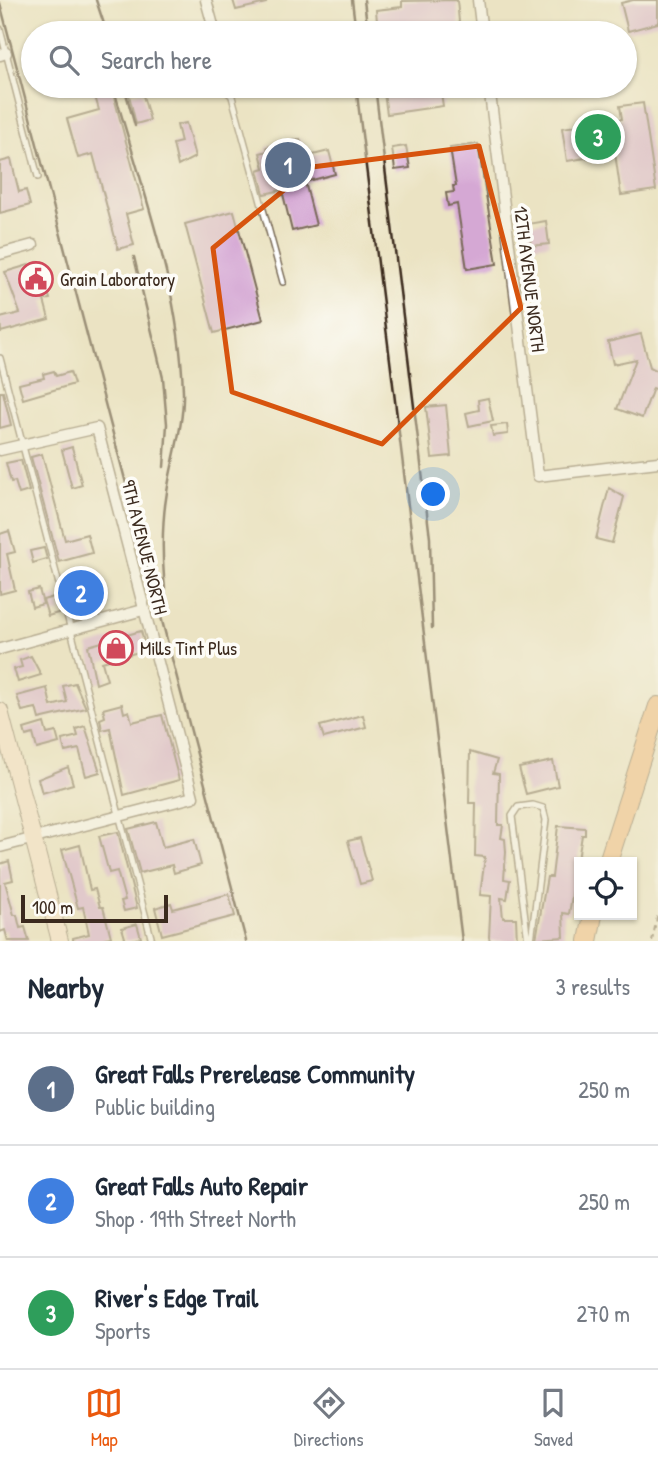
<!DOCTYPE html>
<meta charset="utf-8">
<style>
:root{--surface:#fff;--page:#f2f2f3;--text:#1f2937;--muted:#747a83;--line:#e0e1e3;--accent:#ea580c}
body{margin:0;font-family:"Patrick Hand",sans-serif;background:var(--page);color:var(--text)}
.controls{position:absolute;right:21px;bottom:21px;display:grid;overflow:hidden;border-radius:0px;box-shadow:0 2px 5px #0004}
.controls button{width:63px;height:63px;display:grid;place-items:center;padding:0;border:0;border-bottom:2px solid var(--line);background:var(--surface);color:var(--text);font:35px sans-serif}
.scale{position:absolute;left:21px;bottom:18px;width:147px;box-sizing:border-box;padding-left:7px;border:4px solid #3b2a1e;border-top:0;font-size:19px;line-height:24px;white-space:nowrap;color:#3b2a1e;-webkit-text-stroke:5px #fdfcf7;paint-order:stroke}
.you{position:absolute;left:434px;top:495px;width:24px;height:24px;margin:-18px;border:5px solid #fff;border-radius:50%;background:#1a73e8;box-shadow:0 0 0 10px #1a73e833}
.badge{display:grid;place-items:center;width:46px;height:46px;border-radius:50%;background:var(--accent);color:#fff;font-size:23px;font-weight:700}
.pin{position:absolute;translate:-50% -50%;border:4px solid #fff;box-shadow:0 2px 7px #0006}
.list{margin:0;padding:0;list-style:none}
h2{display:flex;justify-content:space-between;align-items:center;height:91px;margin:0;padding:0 28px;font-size:30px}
h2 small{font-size:23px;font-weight:400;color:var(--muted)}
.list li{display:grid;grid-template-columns:46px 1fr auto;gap:21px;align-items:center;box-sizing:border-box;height:112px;padding:0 28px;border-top:2px solid var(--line)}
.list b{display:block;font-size:26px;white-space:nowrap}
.list p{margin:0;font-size:23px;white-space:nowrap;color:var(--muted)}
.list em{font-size:23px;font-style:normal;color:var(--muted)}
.icon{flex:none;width:38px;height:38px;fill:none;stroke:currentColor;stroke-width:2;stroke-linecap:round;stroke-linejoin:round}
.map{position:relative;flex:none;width:658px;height:941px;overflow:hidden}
.search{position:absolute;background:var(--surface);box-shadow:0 2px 5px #0004;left:21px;right:21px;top:21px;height:77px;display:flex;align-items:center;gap:18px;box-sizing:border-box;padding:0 24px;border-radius:38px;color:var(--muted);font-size:26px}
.sheet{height:427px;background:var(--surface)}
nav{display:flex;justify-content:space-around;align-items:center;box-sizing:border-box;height:98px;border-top:2px solid var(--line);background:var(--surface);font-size:19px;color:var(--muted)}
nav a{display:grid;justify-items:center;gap:4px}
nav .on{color:var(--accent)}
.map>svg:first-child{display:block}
.building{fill:#d5a8d4}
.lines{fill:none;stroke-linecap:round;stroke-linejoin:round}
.lane-casing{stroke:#796b58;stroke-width:8}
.street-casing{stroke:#796b58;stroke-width:13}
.secondary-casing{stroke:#796b58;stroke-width:18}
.primary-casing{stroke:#796b58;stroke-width:20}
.path{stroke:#796b58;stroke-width:2;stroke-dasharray:5 5;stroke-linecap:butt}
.lane{stroke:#fff;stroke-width:5}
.street{stroke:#fff;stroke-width:10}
.secondary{stroke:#fbe5cf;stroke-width:16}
.primary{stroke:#f6be87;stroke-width:18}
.rail{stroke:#3b2a1e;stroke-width:2.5}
.marked{fill:none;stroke:#d7540e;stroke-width:5;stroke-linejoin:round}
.labels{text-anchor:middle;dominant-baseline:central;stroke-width:7;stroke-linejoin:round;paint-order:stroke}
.poi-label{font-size:19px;fill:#3b2a1e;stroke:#fdfcf7;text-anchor:start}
.street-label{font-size:19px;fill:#3b2a1e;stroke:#fdfcf7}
</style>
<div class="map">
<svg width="658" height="941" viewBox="0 0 658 941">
<rect width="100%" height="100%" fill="#fdfcf7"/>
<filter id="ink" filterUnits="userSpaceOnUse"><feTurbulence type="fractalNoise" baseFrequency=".0143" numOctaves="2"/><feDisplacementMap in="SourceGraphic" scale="14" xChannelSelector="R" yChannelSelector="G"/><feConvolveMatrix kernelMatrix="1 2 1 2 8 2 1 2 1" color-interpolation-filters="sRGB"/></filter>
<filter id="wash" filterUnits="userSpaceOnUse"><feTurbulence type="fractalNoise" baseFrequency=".00686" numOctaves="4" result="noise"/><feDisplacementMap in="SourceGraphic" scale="28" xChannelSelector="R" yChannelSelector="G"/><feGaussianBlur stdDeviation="1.57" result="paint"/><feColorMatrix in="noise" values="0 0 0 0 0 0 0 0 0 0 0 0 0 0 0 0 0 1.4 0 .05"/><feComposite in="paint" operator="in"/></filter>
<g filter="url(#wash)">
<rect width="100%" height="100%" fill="#ebe3c3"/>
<g id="blocks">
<g class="building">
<path d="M233 0H265L266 3 236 10Z"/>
<path d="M457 0 460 33H378L376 10 402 7V1Z"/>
<path d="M633 0H658V23L628 31 621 3Z"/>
<path d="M92 86H111L144 209 126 214 134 245 118 249 93 154 78 158 67 119 99 110Z"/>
<path d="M383 86H440L443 106 387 114Z"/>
<path d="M142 92 150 120 136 124 129 95Z"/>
<path d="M643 103 656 190 621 195 615 153 567 161 562 128 622 119 620 106Z"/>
<path d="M186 123 195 157 178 166 173 144 181 142 177 125Z"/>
<path d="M300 139 305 157 329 151 335 174 305 182 316 225 292 231 282 190 264 194 258 170 264 168 260 153 268 151 267 147Z"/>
<path d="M478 144 497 264 467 269 457 204 448 206 446 193 454 192 453 186H456L450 148Z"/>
<path d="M406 146 410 168 395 170 392 148Z"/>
<path d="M11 159 19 192 26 190 30 205 0 213V162Z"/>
<path d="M234 211 263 320 214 333 185 224Z"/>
<path d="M546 221 549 244 531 246 528 224Z"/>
<path d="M39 262 50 299 44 300 49 319 1 332 0 318 20 313 5 272Z"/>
<path d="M641 334 650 367 658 371V390L653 388 642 418 617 409 636 359 613 364 608 342Z"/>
<path d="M54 371 56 376 70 372 74 384 23 399 19 384 44 378 43 374Z"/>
<path d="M0 392H3L11 425 0 428Z"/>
<path d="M488 398 493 421 469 426 466 413 479 410 478 400Z"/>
<path d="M446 405 451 456 432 458 426 407Z"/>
<path d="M507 424 508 434 493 436 491 426Z"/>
<path d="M72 447 82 485 72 488 62 450Z"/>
<path d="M42 454 65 540 87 534 92 553 59 562 31 457Z"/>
<path d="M21 460 29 491 19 494 15 481 11 482 6 463Z"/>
<path d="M609 488 624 497 612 543 596 539Z"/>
<path d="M9 531 15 552 7 554 15 590 0 594V534Z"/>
<path d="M44 548 47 559 33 563 30 551Z"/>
<path d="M91 578 97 602 71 609 65 585Z"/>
<path d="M39 589 43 604 32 607 28 592Z"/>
<path d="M57 596 61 612 48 616 43 600Z"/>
<path d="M141 631 146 650 102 662 107 680 96 684 88 646Z"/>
<path d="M31 656 41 675 18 682 14 669 22 667 20 660Z"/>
<path d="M75 683 86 708 39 719 36 708 22 711 17 696 47 688 51 706 67 702 63 686Z"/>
<path d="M122 704 124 713 129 711 132 722 162 715 179 780 124 795 110 728 102 730 100 719 105 717 103 709Z"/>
<path d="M363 715 366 727 324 738 320 726Z"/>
<path d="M44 723 47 734 56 732 59 743 37 749 33 734 26 736 24 729Z"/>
<path d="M85 726 100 772 86 776 79 749 65 752 62 740 78 736 76 729Z"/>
<path d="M470 752 497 760 493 773 499 774 498 825H503L501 838 505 839 506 852 504 879 510 880 507 899 501 898 503 918H516L517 941H490L489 937 491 896 480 895 485 857 475 856 476 803H469Z"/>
<path d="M553 761 558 786 526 794 519 768Z"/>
<path d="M68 767 73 784 42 793 38 779Z"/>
<path d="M156 822 163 847 194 839 201 865 174 873 172 865 140 873 128 829Z"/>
<path d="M558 826 585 828V835H582L569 914 563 913 564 937 536 939 547 877H552Z"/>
<path d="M118 832 137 908 124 911 121 901 125 900 117 871 109 873 99 836Z"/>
<path d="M360 838 372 881 360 884 348 841Z"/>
<path d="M80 845 90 890 95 889 100 907H103L111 937 105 938 106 941H73V938L89 934 83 907 78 908 62 850Z"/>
<path d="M9 861 13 880 5 882 10 900 14 915H17L20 928 25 927 29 941H8L5 930 0 932V864Z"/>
<path d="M229 894 235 916 162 935 155 908 171 903 173 909Z"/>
<path d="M137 924 141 938 126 941 122 928Z"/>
</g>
</g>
</g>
<g filter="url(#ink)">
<use href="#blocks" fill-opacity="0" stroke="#796b58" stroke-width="2"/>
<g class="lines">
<g class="lane-casing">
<g id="lane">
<path d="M0 29 38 177"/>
<path d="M231 93 283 282"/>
<path d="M0 358 152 941"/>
<path d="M528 941 512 816 518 807 533 805 543 808 546 820 531 941"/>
</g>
</g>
<g class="street-casing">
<g id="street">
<path d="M206 0 215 33"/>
<path d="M478 0 482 33"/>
<path d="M0 55 6 53"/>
<path d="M229 86 231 92"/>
<path d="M489 86 538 476 658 462"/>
<path d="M0 254 33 245"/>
<path d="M0 450 97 428 193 797 0 847"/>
<path d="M0 649 143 610"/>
</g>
</g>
<g class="secondary-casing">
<path id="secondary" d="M0 711 60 941"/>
</g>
<g class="primary-casing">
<g id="primary">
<path d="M608 862 658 706"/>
<path d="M588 941 593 915"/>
</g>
</g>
<path class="path" d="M652 941 658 913"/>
<use href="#lane" class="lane"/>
<use href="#street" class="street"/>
<use href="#secondary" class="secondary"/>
<use href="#primary" class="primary"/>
<g class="rail">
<path d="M96 0 107 33"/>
<path d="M352 0 356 33"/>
<path d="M364 0 368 33"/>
<path d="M0 3 246 941"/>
<path d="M113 86C141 186 180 287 183 392 184 425 172 459 167 492 160 533 162 572 168 614"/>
<path d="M124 86 135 126"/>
<path d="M356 86 462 941"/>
<path d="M375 86 430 538 432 628"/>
<path d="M134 257 163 378 167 424 164 467"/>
</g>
</g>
</g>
<path d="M0 0H658V941H0ZM479 146 521 308 382 444 232 392 213 248 312 167Z" fill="#ebe3c3" fill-opacity=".55" fill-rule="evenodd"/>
<path class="marked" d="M479 146 521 308 382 444 232 392 213 248 312 167Z"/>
<defs>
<g id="civic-ring" transform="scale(1.75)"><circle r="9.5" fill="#fdfcf7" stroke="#d1495b" stroke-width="1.5"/><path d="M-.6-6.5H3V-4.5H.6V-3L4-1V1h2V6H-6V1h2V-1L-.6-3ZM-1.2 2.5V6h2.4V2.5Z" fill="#d1495b"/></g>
<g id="shop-ring" transform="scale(1.75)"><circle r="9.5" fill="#fdfcf7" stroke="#d1495b" stroke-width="1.5"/><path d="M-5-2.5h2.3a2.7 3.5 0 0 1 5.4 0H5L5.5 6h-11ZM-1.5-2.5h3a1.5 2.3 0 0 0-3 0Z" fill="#d1495b"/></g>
</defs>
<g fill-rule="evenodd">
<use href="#civic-ring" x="36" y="279"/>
<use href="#shop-ring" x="116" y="648"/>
</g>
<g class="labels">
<g class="poi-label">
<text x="60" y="279">Grain Laboratory</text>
<text x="140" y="648">Mills Tint Plus</text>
</g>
<g class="street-label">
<text transform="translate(530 279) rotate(83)">12TH AVENUE NORTH</text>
<text transform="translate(145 547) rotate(76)">9TH AVENUE NORTH</text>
</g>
</g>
</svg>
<div class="controls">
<button><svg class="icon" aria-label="locate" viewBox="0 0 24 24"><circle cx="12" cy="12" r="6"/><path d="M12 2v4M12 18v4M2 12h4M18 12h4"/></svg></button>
</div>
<div class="scale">100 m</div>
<div class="you"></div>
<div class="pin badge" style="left:288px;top:165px;background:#5c6f8a">1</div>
<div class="pin badge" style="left:81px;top:593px;background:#3f7fe0">2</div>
<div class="pin badge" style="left:598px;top:137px;background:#2e9e5b">3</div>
<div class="search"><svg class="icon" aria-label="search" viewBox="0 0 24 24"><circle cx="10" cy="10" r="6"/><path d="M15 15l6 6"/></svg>Search here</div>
</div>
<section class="sheet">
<h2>Nearby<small>3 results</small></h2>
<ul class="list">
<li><span class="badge" style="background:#5c6f8a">1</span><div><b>Great Falls Prerelease Community</b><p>Public building</p></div><em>250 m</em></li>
<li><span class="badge" style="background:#3f7fe0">2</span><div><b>Great Falls Auto Repair</b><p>Shop · 19th Street North</p></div><em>250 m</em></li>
<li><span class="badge" style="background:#2e9e5b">3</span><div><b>River's Edge Trail</b><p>Sports</p></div><em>270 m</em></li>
</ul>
</section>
<nav>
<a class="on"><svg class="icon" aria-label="map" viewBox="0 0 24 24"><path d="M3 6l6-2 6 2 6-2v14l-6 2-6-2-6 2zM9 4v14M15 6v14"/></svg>Map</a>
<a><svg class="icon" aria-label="directions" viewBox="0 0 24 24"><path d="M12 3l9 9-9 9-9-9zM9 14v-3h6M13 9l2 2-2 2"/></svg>Directions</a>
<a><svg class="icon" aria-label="saved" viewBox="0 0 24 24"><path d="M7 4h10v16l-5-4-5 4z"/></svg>Saved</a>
</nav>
